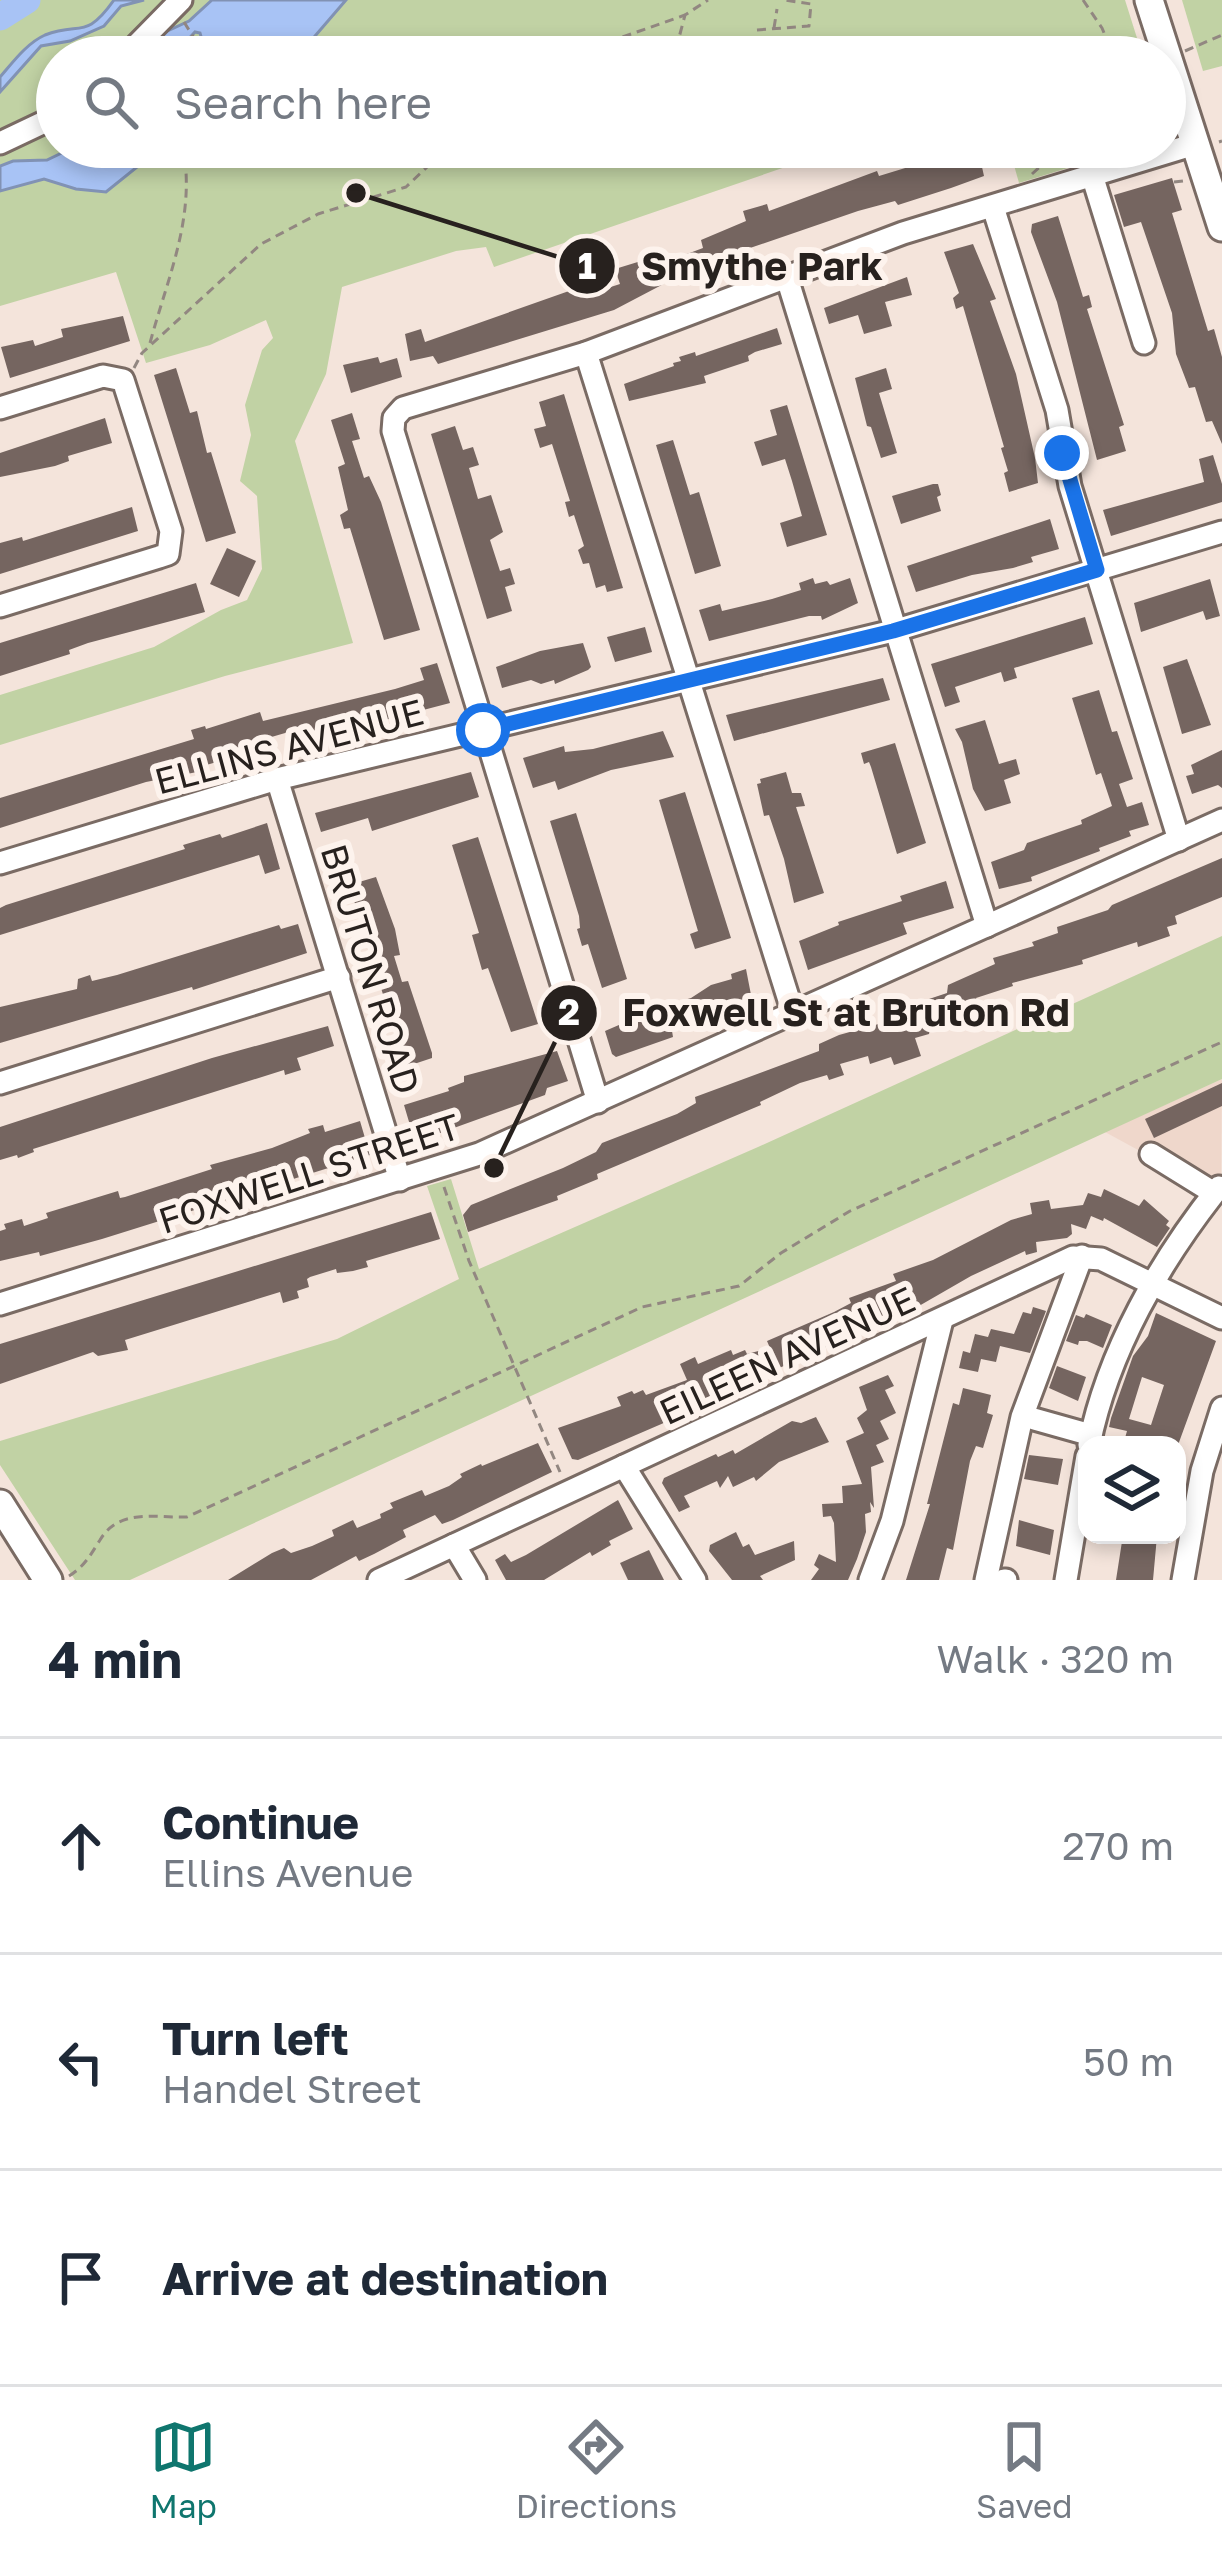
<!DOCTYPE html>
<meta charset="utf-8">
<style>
:root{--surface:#fff;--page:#f2f2f3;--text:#1f2937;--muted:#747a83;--line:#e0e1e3;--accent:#0f766e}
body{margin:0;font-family:"Golos Text",sans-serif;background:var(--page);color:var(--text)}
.controls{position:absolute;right:36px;bottom:36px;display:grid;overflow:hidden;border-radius:24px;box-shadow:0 6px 18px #0003}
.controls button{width:108px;height:108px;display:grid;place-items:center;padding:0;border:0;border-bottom:3px solid var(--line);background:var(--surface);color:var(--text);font:60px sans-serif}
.stop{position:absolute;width:36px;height:36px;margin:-27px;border:9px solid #1a73e8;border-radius:50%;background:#fff}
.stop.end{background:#1a73e8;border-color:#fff;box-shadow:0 3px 12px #0008}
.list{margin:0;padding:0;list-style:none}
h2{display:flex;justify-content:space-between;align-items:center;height:156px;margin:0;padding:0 48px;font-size:51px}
h2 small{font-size:39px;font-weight:400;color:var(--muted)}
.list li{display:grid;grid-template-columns:78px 1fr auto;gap:36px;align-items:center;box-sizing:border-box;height:216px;padding:0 48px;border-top:3px solid var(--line)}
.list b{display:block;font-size:45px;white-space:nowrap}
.list p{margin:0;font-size:39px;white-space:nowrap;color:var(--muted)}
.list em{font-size:39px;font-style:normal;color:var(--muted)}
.icon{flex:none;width:66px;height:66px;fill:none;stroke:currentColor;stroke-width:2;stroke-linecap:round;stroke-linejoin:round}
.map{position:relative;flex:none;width:1222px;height:1580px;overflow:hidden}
.search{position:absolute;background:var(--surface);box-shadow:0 6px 18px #0003;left:36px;right:36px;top:36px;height:132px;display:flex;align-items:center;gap:30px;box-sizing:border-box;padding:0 42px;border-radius:66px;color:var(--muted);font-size:45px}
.sheet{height:804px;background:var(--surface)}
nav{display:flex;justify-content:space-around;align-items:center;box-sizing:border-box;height:168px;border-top:3px solid var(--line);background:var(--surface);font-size:33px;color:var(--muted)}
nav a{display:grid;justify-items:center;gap:6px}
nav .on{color:var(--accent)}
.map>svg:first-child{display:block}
.built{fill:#efd7cb}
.green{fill:#c1d2a4}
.water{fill:#a8c3f5;stroke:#8192b4;stroke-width:3}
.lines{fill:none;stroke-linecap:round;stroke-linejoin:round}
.river{stroke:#a8c3f5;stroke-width:27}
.building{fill:#756560;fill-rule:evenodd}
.minor-casing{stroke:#7a6b64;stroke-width:27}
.major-casing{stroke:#7a6b64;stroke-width:33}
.path{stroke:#928781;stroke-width:3;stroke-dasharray:9 6;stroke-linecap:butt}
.minor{stroke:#fff;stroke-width:21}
.major{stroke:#fff;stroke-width:27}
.route{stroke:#1a73e8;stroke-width:15}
.labels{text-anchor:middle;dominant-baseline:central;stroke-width:12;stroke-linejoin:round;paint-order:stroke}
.street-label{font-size:36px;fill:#27211e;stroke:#fdf3ed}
.leader{fill:none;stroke:#27211e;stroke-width:4.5}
.callout-dot{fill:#27211e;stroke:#fdf3ed;stroke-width:4.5}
.mark-label{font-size:36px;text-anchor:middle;font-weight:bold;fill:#fff}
.callout-label{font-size:39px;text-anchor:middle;font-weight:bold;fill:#27211e;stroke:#fdf3ed;stroke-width:12;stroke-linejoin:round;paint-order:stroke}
</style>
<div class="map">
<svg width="1222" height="1580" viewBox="0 0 1222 1580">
<rect width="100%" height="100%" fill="#f4e4db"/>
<path class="built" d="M1222 1079 1221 1195 1105 1132Z"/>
<g class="green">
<path d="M0 0H1125L1143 57H57V147H844L494 267 486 247 456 251 342 287 326 374 295 441 353 643 225 676 0 745V695L154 647 221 610 247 600 262 569 257 496 240 481 251 435 245 405 262 350 273 338 266 320 210 345 146 363 116 272 0 306Z"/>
<path d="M1182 0H1222V66L1203 71Z"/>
<path d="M1009 147H1136L1019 183Z"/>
<path d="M1222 936V1079L130 1580H75L0 1465V1441L337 1339 459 1279 427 1186 451 1179 479 1269 758 1147Z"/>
</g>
<g class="water">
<path d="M114 0H144L121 6 104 26 70 41 41 46 0 92V77C13 62 27 43 45 35 81 21 85 41 114 0Z"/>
<path d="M212 0H346L297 57H207L200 33 195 32 172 57H143L161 34 189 21Z"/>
<path d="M147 147V159L106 192 76 189 44 179 0 191V166L13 161 47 160 70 149Z"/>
</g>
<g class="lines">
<path class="river" d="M0 17 27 0"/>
</g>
<g class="building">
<path d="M974 147H1007L1011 159 982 167 984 176 951 188 898 205 895 201 858 211 750 248 751 254 675 278 614 310 438 364 433 356 410 361 405 334 421 329 425 342 586 285 589 294 620 284 615 269 641 261 644 270 703 248 701 240 746 221 743 211 767 204 769 211 877 171 879 176Z"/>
<path d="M1172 178 1182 210 1172 213 1208 331 1214 329 1222 357V444L1212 421 1206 422 1195 387 1189 388 1176 354 1172 313 1141 222 1124 227 1114 195Z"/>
<path d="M1058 216 1083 297 1089 295 1092 307 1087 309 1124 425 1119 427 1126 451 1097 460 1057 302 1031 232 1032 224Z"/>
<path d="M973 244 996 299 990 301 1016 374 1035 458 1038 483 1009 492 1004 473 1008 471 1001 448 1004 447 963 306 956 309 953 298 959 293 944 252Z"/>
<path d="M907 277 912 295 885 302 892 326 864 334 858 315 829 324 824 308Z"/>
<path d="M123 316 130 341 10 378 1 347 33 340 35 346 63 337 61 329Z"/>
<path d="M777 328 782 344 755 352 748 356 749 361 704 376 706 383 629 401 624 384 674 366 673 363 681 361 679 357 695 352 696 356Z"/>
<path d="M378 357 380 363 397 358 402 377 351 393 343 365Z"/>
<path d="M176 368 190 413 197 411 207 453 211 452 236 533 206 542 154 375Z"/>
<path d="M886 368 892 389 879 393 897 453 881 458 871 427 867 426 855 378Z"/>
<path d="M564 394 623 588 607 592 605 585 596 588 589 563 583 564 578 550 584 546 574 515 569 517 565 502 570 501 552 444 540 448 534 429 546 426 539 402Z"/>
<path d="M787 405 827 535 787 547 780 523 802 516 792 481 785 459 762 466 754 442 777 435 770 410Z"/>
<path d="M352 413 360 439 352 441 364 478 369 476 381 502 420 630 384 640 350 528 344 529 340 515 348 510 338 467 345 464 331 420Z"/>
<path d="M105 418 112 443 68 456 69 461 55 466 0 477V453Z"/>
<path d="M455 426 463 450 473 447 479 465 469 468 478 499 491 495 503 532 490 540 500 571 510 568 515 584 505 587 512 611 487 619 431 434Z"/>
<path d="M673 440 690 495 699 492 721 566 695 574 656 445Z"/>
<path d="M1213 455 1222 484V502L1111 536 1103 510 1204 482 1199 459Z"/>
<path d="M933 484H938L941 495 937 497 941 511 901 524 892 496Z"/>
<path d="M132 507 138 531 0 574V543L22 537 23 541Z"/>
<path d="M1050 519 1059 549 1031 557 1033 562 1013 568 972 575 916 592 907 566Z"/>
<path d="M227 548 256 561 239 597 210 584Z"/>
<path d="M813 578 815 584 827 581 830 585 850 578 858 603 822 620 821 616H809L709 641 699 610 720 604 722 611 772 599 801 590 799 583Z"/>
<path d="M1210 579 1220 616 1206 620 1203 611 1141 632 1134 603Z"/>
<path d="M196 583 205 612 88 643 69 650 70 654 0 676V643Z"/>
<path d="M1085 617 1093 644 1014 668 1017 678 1004 682 1001 672 955 687 960 702 945 707 931 664Z"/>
<path d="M645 627 652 652 615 662 607 637Z"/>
<path d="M583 643 591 667 588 670 555 684 554 680 541 684 531 680 502 688 496 667 540 651Z"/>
<path d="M1187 659 1211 725 1182 734 1163 667Z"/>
<path d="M437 663 450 703 320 737 295 740 292 731 268 738 270 745 265 748 196 768 197 772 146 782 0 828V798L194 739 191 730 205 726 206 729 260 712 263 721 395 689 424 680 420 668Z"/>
<path d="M883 678 890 700 734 741 726 715Z"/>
<path d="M1099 690 1112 732 1117 731 1133 779 1119 784 1127 807 1142 802 1149 825 1129 831 1131 836 1099 848 1100 851 1031 877 1032 881 999 889 991 862 1024 850 1027 843 1082 824 1081 820 1112 806 1101 773 1096 775 1072 698Z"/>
<path d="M985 720 999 764 1016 759 1020 774 1004 780 1011 803 985 811 973 789 962 742 955 729Z"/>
<path d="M663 731 674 757 611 770 558 790 555 781 533 788 523 758 564 746 565 752 593 749Z"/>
<path d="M895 743 926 843 897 854 871 767 869 762 864 764 861 753Z"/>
<path d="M1222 750V788L1218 785 1192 794 1186 776 1194 774 1191 765Z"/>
<path d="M471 772 479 797 372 831 368 818 321 832 315 813Z"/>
<path d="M786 772 792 793H801L805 806 796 807 824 893 794 903 784 859 769 815 764 816 757 784 761 783 760 779Z"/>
<path d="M685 792 731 938 695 949 690 934 698 931 659 800Z"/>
<path d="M576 813 627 979 602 988 588 944 582 946 577 929 580 928 579 916 550 821Z"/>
<path d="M267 823 280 869 265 874 259 855 0 935V908L6 905 185 849 183 845 220 834 222 838Z"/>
<path d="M478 837 538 1024 511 1032 488 968 482 970 472 935 479 933 452 845Z"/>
<path d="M1222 858V897L1175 916 1177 924 1167 927 1170 936 1138 947 1137 942 1082 960 1083 964 1012 983 1013 986 976 998 978 1003 940 1016 942 1021 931 1025 929 1034 915 1038 921 1056 894 1065 891 1057 870 1064 868 1056 840 1064 844 1075 829 1080 827 1075 800 1083 760 1102 761 1105 597 1174 598 1179 557 1196 558 1200 468 1232 463 1215 471 1205 563 1168 596 1152 602 1143 677 1114 696 1103 695 1097 819 1051V1044L839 1035 911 1015 908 1006 947 993 948 985 995 964 993 958 1034 946 1032 942 1058 933 1057 927 1108 910 1112 905Z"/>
<path d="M376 877 395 929 400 955 394 956 402 982 408 981 432 1053V1058L405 1067 365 935 360 937 358 928 362 926 349 885Z"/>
<path d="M946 881 954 908 903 923 907 934 808 970 799 941 839 925 838 922 902 901 900 896Z"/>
<path d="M298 924 307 953 193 990 192 987 0 1043V1007L77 989 78 979 90 975 92 981 117 975 279 925 281 929Z"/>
<path d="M746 969 752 1000 672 1031 673 1037 616 1057 612 1054 605 1031 649 1012 647 1005 663 1001 664 1006 691 998 711 985 732 979 731 974Z"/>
<path d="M328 1026 334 1046 297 1058 301 1070 285 1075 284 1070 33 1149 34 1152 18 1158 17 1155 0 1160V1127L212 1058Z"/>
<path d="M557 1051 568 1081 547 1088 545 1095 415 1142 404 1105 449 1091 448 1088 464 1082V1076Z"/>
<path d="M1222 1083V1106L1154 1138 1145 1119Z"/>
<path d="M360 1121 370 1155 102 1239 40 1256 39 1252 0 1261V1231L6 1229 4 1224 22 1219 24 1226 48 1218 46 1213 118 1191 120 1198 125 1197 212 1169 210 1165 272 1148 310 1133 308 1129 323 1125 325 1132Z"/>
<path d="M1104 1189 1139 1206 1144 1199 1169 1221 1166 1225 1170 1228 1157 1247 1104 1218 1103 1221 1091 1216 1086 1229 1071 1224 1072 1234 1067 1238 1036 1242 1037 1252 1026 1255 1025 1251 971 1276 912 1310 881 1318 813 1354 696 1402 697 1407 673 1419 578 1460 572 1459 558 1428 621 1406 617 1397 632 1391 634 1394 643 1390 646 1395 687 1380 680 1364 695 1357 698 1364 731 1350 733 1355 745 1350 747 1354 770 1348 767 1341 834 1312 851 1303 849 1298 896 1281 893 1274 933 1260 1011 1220 1032 1214 1030 1203 1049 1200 1051 1209 1083 1205 1088 1193 1101 1197Z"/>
<path d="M431 1212 440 1239 366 1261 368 1267 353 1271 337 1273 336 1269 310 1277 307 1279 309 1287 297 1291 299 1298 283 1303 280 1292 125 1340 128 1350 98 1356 93 1352 0 1384V1344Z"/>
<path d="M1033 1307 1046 1311 1030 1353 1000 1346 996 1362 981 1359 978 1372 959 1368 963 1351 970 1353 975 1334 988 1337 991 1329 1014 1334 1023 1312 1031 1314Z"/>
<path d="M1156 1313 1216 1341 1178 1445H1123L1127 1431 1109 1427 1111 1418 1133 1356 1148 1336ZM1142 1377 1164 1385 1151 1425 1129 1419Z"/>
<path d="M1086 1314 1112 1325 1103 1348 1087 1341H1079L1078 1345 1066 1341 1076 1315 1084 1318Z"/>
<path d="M1057 1366 1086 1377 1078 1401 1049 1388Z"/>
<path d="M888 1375 894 1386 885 1390 896 1413 880 1421 889 1439 876 1445 884 1462 871 1467 874 1508 870 1502 871 1512 865 1514 866 1532 857 1559 848 1580H811L819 1569 814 1565 819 1554 836 1562 834 1523 831 1516 823 1517 822 1504 843 1503 842 1486 862 1484 846 1441 864 1433 857 1418 867 1410 859 1387Z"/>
<path d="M963 1388 991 1395 987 1413 993 1415 983 1448 976 1446 970 1461 953 1550 947 1548 939 1580H906L930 1504H927L953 1403 959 1405Z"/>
<path d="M816 1417 829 1442 779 1462 756 1481 754 1477 733 1487 728 1476 720 1488 717 1481 684 1496 690 1507 679 1512 662 1483 664 1478 716 1454 718 1457 733 1450 735 1454 792 1421 801 1423Z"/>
<path d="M538 1443 552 1472 453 1520 442 1524 435 1515 403 1530 406 1537 374 1554 359 1561 356 1556 311 1580H228L272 1553 284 1548 291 1553 312 1546 334 1536 332 1530 353 1520 357 1528 381 1518 380 1514 393 1508 390 1503 422 1490 425 1496 449 1486 462 1477 460 1474 481 1464 482 1466Z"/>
<path d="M1029 1455 1063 1459 1058 1485 1024 1479Z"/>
<path d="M618 1500 633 1529 609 1541 611 1545 592 1556 590 1552 544 1580H506L495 1560 505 1554 511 1562 526 1555Z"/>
<path d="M1019 1520 1054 1530 1050 1555 1016 1546Z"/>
<path d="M736 1532 743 1547 749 1544 755 1555 794 1541 795 1560 760 1576 763 1580H732L709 1551 710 1545Z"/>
<path d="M1123 1535 1157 1536 1153 1580H1116Z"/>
<path d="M649 1550 664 1580H628L620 1563Z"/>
</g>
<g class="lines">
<g class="minor-casing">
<g id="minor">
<path d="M125 57 181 0"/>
<path d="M0 143 57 116"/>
<path d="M1092 175 1144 343"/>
<path d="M993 207 1057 410 1070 486 1179 840"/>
<path d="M787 278 987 926"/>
<path d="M586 353 793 1013"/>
<path d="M0 408 103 376 123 380 171 531 168 554 159 557 0 606"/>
<path d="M277 779 400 1180"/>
<path d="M0 863 277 779 893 631 1222 532"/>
<path d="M0 1083 339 977"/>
<path d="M598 1102 393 431 394 418 403 408 586 353 903 233 1195 144"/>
<path d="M1151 1154 1214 1193"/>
<path d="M0 1304 479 1154 1222 820"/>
<path d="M1034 1419 1091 1435"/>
<path d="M1089 1445C1108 1351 1160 1261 1219 1187"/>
<path d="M624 1466 695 1580"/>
<path d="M454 1545 475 1580"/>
<path d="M379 1580 1073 1257 1101 1259 1222 1318"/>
<path d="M870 1580 892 1521 942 1320"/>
<path d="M986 1580 1022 1417 1082 1256"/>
<path d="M1004 1580H1006"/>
<path d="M1066 1580 1087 1456"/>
<path d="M1183 1580 1202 1471 1222 1408"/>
</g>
</g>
<g class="major-casing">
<g id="major">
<path d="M1149 0 1222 227"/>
<path d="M0 1504 48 1580"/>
</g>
</g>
<g class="path">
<path d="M1083 0 1102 28 1114 57"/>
<path d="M184 22 194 38 185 57"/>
<path d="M774 28 777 9"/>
<path d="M757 30 809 26 811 4 784 0"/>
<path d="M676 49 685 15 708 0"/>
<path d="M1185 51 1222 35"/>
<path d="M566 57 685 15"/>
<path d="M1165 132H1167"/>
<path d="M1219 142 1222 141"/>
<path d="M1032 174 1062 147"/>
<path d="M1174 182 1183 181"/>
<path d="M150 343C168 276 196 217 183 147"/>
<path d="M134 368 142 353 261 244 318 214 406 187 448 147"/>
<path d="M444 1187 469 1261 560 1472"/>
<path d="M69 1576C85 1566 91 1554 100 1540 119 1508 155 1518 187 1517L642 1307 739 1286 781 1253 850 1211 1222 1042"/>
</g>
<use href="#minor" class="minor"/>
<use href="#major" class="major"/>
</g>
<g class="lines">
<path class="route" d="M483 730 893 631 1097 570 1062 453"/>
</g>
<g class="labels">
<g class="street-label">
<text transform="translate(289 746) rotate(-15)">ELLINS AVENUE</text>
<text transform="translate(371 969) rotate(73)">BRUTON ROAD</text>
<text transform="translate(309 1173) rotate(-18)">FOXWELL STREET</text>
<text transform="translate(787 1355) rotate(-25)">EILEEN AVENUE</text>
</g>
</g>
<path class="leader" d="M356 193L587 266M494 1168L569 1013"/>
<g class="callout-dot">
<circle cx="356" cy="193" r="12"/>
<circle cx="494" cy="1168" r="12"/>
<circle cx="587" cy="266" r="30"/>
<circle cx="569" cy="1013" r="30"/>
</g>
<g class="mark-label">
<text x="587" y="279">1</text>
<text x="569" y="1025">2</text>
</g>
<g class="callout-label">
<text x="762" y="280">Smythe Park</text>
<text x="846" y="1026">Foxwell St at Bruton Rd</text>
</g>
</svg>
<div class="controls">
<button><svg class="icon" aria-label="layers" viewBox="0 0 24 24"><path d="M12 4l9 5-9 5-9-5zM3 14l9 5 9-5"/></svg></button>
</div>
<div class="stop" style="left:483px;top:730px"></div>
<div class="stop end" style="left:1062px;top:453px"></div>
<div class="search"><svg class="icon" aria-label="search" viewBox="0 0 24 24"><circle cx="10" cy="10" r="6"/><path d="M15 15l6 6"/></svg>Search here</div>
</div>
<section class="sheet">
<h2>4 min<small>Walk · 320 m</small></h2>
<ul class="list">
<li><svg class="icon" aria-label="ahead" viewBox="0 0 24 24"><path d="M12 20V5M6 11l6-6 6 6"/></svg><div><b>Continue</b><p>Ellins Avenue</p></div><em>270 m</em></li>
<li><svg class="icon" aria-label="left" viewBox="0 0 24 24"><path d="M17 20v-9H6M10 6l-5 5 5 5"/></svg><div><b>Turn left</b><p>Handel Street</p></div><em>50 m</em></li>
<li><svg class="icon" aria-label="arrive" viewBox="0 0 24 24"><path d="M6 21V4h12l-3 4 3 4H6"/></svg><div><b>Arrive at destination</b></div></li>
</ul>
</section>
<nav>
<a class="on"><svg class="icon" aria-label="map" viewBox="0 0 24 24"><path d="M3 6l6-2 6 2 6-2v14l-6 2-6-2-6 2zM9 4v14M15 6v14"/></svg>Map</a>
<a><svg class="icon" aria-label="directions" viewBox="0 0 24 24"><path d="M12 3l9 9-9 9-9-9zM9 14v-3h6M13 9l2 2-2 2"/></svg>Directions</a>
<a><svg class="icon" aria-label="saved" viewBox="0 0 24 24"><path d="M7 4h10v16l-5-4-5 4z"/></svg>Saved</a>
</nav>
